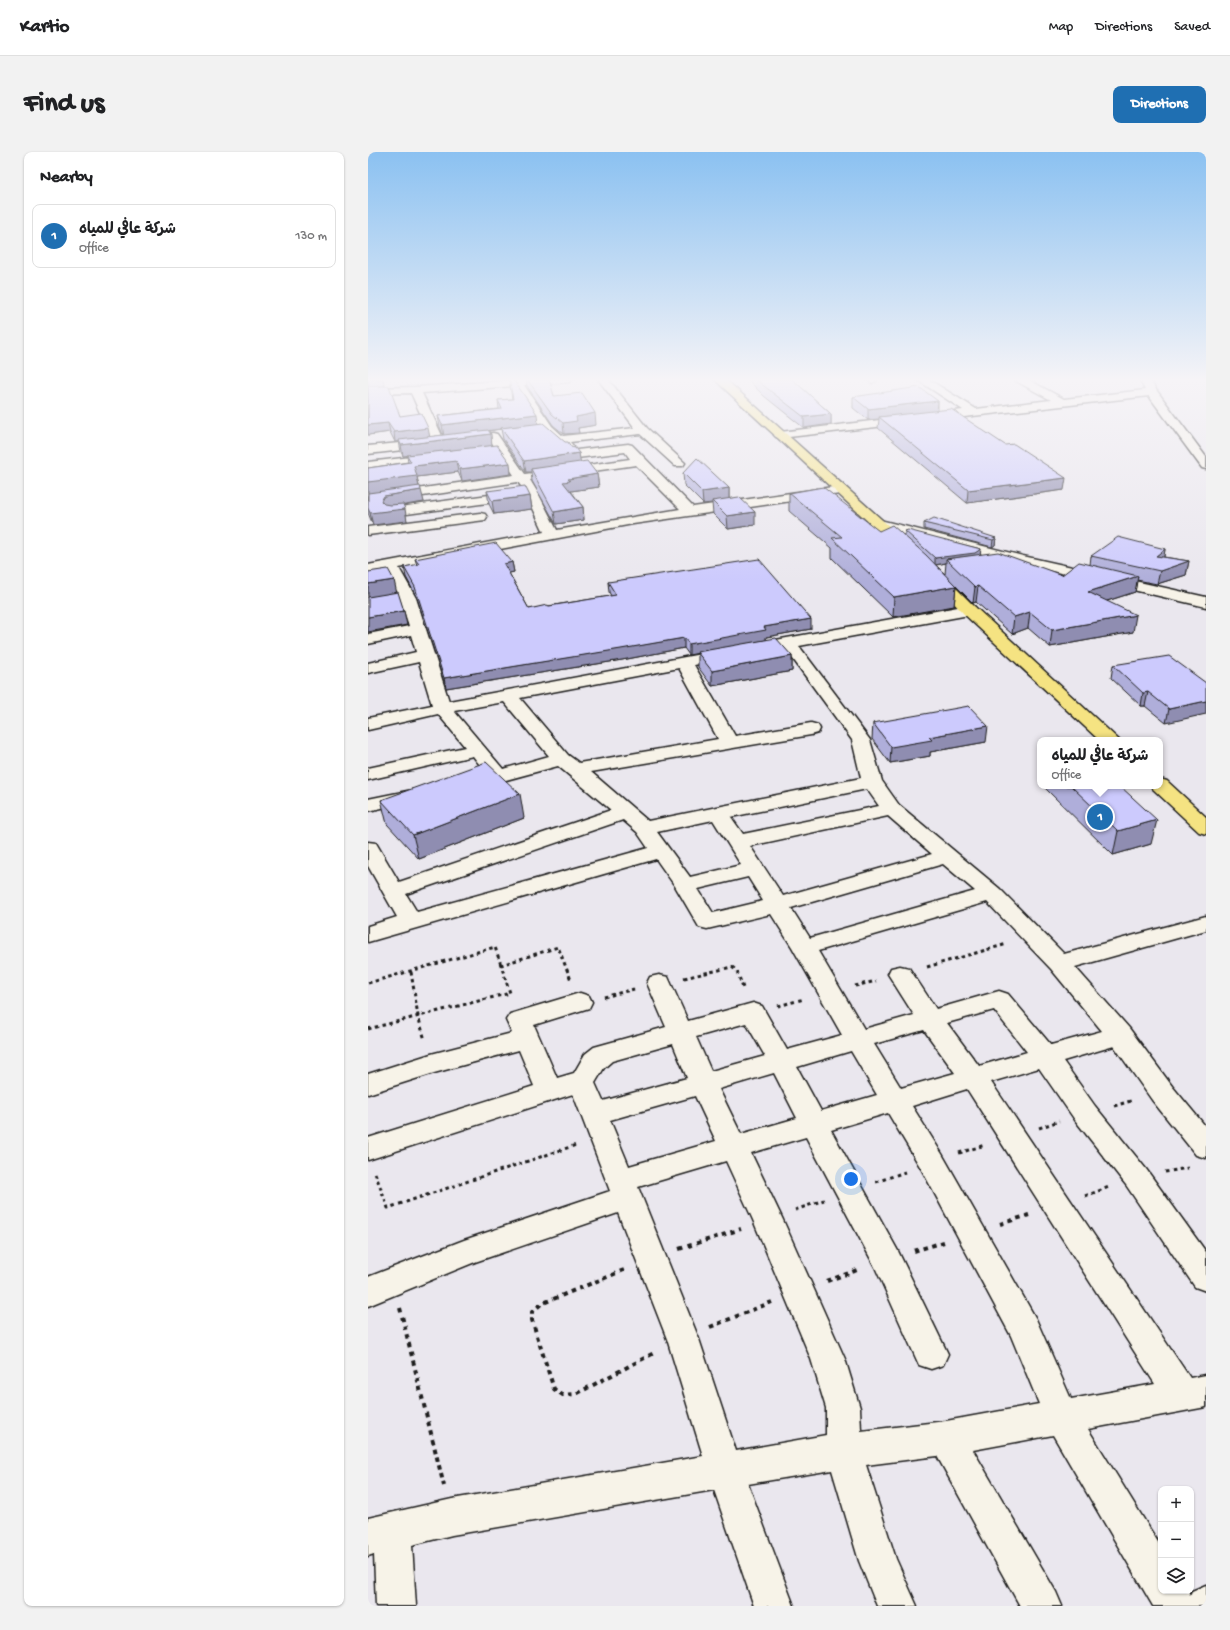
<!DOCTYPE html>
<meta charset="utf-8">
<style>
:root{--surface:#fff;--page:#f2f2f2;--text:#202124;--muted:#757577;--line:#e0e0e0;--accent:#1f6fb2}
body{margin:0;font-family:"Gochi Hand","Playpen Sans Arabic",sans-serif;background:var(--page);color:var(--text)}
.controls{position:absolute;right:12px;bottom:12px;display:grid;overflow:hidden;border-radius:8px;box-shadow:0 1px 3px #0004}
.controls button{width:36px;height:36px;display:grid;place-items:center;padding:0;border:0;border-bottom:1px solid var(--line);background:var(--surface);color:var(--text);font:20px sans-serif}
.you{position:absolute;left:483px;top:1027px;width:14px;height:14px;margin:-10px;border:3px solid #fff;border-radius:50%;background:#1a73e8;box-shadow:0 0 0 6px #1a73e833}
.badge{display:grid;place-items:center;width:26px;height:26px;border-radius:50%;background:var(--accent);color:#fff;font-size:13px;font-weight:700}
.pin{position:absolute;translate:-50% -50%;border:2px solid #fff;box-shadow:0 1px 4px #0006}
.popup{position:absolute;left:669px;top:585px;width:126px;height:52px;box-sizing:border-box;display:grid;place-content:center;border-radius:8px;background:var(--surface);filter:drop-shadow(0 1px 3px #0005);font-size:13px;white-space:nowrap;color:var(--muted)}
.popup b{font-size:15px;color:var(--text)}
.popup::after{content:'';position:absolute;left:50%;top:100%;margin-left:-8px;border:8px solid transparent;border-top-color:var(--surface)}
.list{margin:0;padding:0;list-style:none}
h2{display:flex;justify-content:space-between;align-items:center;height:52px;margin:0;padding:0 16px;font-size:17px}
h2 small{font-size:13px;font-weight:400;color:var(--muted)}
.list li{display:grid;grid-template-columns:26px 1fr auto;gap:12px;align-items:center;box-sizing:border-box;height:64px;margin:0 8px 8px;padding:0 8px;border:1px solid var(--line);border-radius:8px}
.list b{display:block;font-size:15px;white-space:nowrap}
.list p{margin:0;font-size:13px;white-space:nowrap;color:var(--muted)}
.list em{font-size:13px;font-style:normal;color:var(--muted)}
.icon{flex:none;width:22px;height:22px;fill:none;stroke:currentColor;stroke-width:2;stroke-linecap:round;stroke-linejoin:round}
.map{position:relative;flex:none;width:838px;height:1454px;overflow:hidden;border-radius:8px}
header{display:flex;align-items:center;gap:24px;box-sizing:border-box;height:56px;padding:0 20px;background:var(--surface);border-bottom:1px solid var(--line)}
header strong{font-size:19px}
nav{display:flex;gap:22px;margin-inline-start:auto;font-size:14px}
.intro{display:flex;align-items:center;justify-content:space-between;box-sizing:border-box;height:96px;padding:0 24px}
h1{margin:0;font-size:28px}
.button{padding:10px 18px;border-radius:8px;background:var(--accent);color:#fff;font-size:14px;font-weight:700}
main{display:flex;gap:24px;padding:0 24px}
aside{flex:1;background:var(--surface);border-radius:8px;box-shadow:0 1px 3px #0004}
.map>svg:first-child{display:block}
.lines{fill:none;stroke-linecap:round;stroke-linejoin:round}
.minor-casing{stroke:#1c1c1c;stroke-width:3}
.major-casing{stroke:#1c1c1c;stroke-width:3}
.path-far1{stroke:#1c1c1c;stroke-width:3;stroke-dasharray:3.5 3.5;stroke-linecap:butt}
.path{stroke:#1c1c1c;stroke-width:4;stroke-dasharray:4.5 4.5;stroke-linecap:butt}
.minor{fill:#f7f3e8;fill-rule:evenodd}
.major{fill:#f5e382;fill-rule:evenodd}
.wall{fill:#afaeda;stroke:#1c1c1c;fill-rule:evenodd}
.shaded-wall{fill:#8f8db1;stroke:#1c1c1c}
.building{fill:#cccafd;stroke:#1c1c1c}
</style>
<header>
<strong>Kartio</strong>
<nav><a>Map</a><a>Directions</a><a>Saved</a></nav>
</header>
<div class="intro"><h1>Find us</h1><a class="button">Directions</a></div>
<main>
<aside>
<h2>Nearby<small></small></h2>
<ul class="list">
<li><span class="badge">1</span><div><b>شركة عافي للمياه</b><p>Office</p></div><em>130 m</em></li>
</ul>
</aside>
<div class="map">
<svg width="838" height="1454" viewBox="0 0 838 1454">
<rect width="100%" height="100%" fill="#eae7ee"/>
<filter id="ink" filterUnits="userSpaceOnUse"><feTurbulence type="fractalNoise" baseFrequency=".025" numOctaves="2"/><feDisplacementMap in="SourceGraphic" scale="8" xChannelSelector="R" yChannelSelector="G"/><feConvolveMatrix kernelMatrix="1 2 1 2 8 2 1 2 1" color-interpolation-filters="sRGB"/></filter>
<g filter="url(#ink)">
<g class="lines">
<g class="minor-casing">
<g id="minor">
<path d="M160 227H206L201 230 156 233 184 274 195 284 267 276 230 227H240L279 276 317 311 315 314H307L272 282 202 290 206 295 204 298H196L176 278 146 234 54 241 77 290 75 292 71 294 66 292 61 295 0 302V294L64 288 43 241 0 242V236L47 235Z"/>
<path d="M497 227H508L509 228 504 231Z"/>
<path d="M548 227H560L608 257 683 248 648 229 647 227H659L696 247 777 238 772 228 781 227 789 239 838 305V317L834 316 781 244 412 286 408 285 406 283 408 281 412 280 595 258Z"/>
<path d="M125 281 129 282 157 322 262 307 257 300 209 306 205 305 203 302 205 299 209 298 260 292 264 293 325 355 472 334 477 335 478 338 477 341 472 342 265 372 31 416 48 446 81 549 360 497 366 498 368 502 366 506 326 513 367 584 443 571 450 573 452 577 450 581 443 583 223 620 280 669 493 626 484 588 417 496 408 498 402 497 400 493 402 489 601 453 607 455 609 458 607 461 601 463 431 494 502 588 514 629 531 653 632 737 696 802 838 764V778L707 815 761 876 804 934 838 975V1006L828 1003 784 948 746 894 695 909 727 954 778 1017 838 1100V1139L827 1135 758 1033 707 968 671 916 623 930 822 1226 838 1223V1255L720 1277 793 1395V1439H820L822 1443 824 1439 838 1433V1454H785L685 1283 605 1298 688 1440 694 1454H652L569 1304 498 1313 528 1407 549 1454H509L491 1409 464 1318 380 1332 426 1454H386L346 1338 84 1383 44 1393 48 1454H8L6 1402 0 1404V1366L84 1347 335 1304 299 1187 250 1061 107 1110 0 1154V1125L96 1088 242 1039 205 942 0 1008V986L166 934 151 898 66 921 0 942V922L63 902 144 881 138 868 142 862 212 841 221 844 224 850 221 856 166 873 189 926 206 921 217 902 226 895 298 875 279 831 282 825 291 823 300 825 320 869 385 851 394 854 419 898 474 883 424 795 403 762 339 777 331 775 307 734 288 707 0 790V774L29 765 0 714V690L8 691 31 730 243 658 190 614 116 634 109 632 106 628 109 624 118 621 105 604 0 628V616L97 595 70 562 0 578V566L64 553 51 510 0 521V511L48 500 43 483 0 492V482L41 474 32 446 18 418 0 421V413L176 380 158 341 150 330 0 352V344L146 323 122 288 93 291 89 289 87 287 89 285 93 283ZM268 313 312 357 189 378 170 341 162 328ZM311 516 350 587 211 611 200 603 152 546ZM136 550 181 604 135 617 86 559ZM499 637 511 654 375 682 363 665ZM520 664 564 702 415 744 382 694ZM255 668 269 680 280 696 49 760 38 742ZM345 668 373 713 322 725 289 680ZM575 712 607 739 442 786 423 756ZM380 725 395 749 345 761 330 737ZM619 750 683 817 734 879 683 893 640 842 631 839 568 857 541 816 532 814 523 816 520 822 546 863 496 877 450 799ZM626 858 659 900 611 914 579 871ZM378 871 397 904 343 919 328 885ZM556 878 587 921 533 936 506 892ZM305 892 319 926 235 949 227 931 236 916 244 909ZM483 899 509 943 453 959 429 915ZM406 921 429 966 373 982 351 937ZM599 937 787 1232 703 1247 668 1167 574 1002 544 954ZM327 944 348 989 261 1014 242 968ZM520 961 554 1018 643 1184 671 1252 578 1269 493 1279 492 1256 477 1207 415 1068 383 1001 438 985 507 1115 551 1213 563 1217 575 1213 580 1202 530 1099 463 978ZM358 1009 385 1068 443 1207 458 1256V1283L368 1299 331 1187 270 1035Z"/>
<path d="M70 302 74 303 76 306 74 309 0 318V310Z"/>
<path d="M151 339 156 340 157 343 156 346 24 364 19 363 17 360 19 357 24 356Z"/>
<path d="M112 361 117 362 119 365 117 368 0 383V375Z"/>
<path d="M508 367 655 404 838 445V455L654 412 503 374 501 371 503 368Z"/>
<path d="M44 638 51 640 54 644 51 648 0 659V647Z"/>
</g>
</g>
<g class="major-casing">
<g id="major">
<path d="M346 227H357L542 393 544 396 542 399 537 400 532 399Z"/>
<path d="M567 419 572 420 607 455 751 588H731L595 461 560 423 562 420Z"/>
<path d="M792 627 799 629 838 665V682L831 680 785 637 783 634H792Z"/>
</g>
</g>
<g class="path-far1">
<path d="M559 815 639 792"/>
<path d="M43 820 50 864 57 888"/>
<path d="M316 826 364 815 369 819 376 839"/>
<path d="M0 831 127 795 133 813"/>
<path d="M487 834 508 829"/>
<path d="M236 845 266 837"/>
<path d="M410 854 436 847"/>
<path d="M0 877 142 841 133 813 190 795 203 828"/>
<path d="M746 954 766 948"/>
<path d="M671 976 691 969"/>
<path d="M591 1001 617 993"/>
<path d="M797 1020 820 1016"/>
<path d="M7 1021 20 1056 208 993"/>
<path d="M508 1030 537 1020"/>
<path d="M717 1044 741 1035"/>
<path d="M427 1058 456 1048"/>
<path d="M657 1064 661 1063"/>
</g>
<g class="path">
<path d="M632 1072 661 1063"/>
<path d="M311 1097 373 1077"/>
<path d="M546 1099 576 1090"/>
<path d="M256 1118 173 1152 164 1160V1168L186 1237 195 1243 208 1242 288 1200"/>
<path d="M459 1129 492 1117"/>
<path d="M32 1156 76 1334"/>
<path d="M342 1175 404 1150"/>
</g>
<use href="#minor" class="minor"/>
<use href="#major" class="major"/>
</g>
<g class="wall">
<path d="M0 227H15L17 234 32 264 62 285 75 283 72 275 70 264 131 257 130 248 144 247 141 227H140H145L170 271 211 301 212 310 229 322 231 335 203 339 215 355 216 368 188 372 164 329 163 320H158L135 287 133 277 120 279 124 293 143 322 94 329 90 320 49 325 51 334 56 350 35 353 39 369 5 373 0 361V316L40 310 39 304H35L33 300 31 289 27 290 22 280 0 283Z"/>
<path d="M158 227H181L186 244 228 273 210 276 211 281 196 282 185 273 159 234Z"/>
<path d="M379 227H424L463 262V272L436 276 396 244Z"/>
<path d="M485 245 570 249V259L696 338 599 351 510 276 511 267 500 268 485 256Z"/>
<path d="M315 321 361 336V347L387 373 360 377 345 362 344 351 335 352 316 333Z"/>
<path d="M119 339 162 344 164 357 126 362 121 352Z"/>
<path d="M421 341 511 379 537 384V379L613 397 612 402 694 423 722 413 723 404 797 397 796 405 821 409 818 423 789 432 769 428 767 440 739 449 765 480 682 495 660 476 644 482 608 450 605 451 588 434 586 454 525 465 464 406V396L421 359ZM578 411 577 422 568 413Z"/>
<path d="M556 371 628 386 627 393 624 395 556 377Z"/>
<path d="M47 407 144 410 146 420 141 421 161 457 243 444 241 440 240 430 443 477 398 485V487L424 504V519L344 534 330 515V501L321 503 316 496 254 508 78 536 49 446 38 425 36 415 49 413Z"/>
<path d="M745 513 838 531 798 571 777 554H773L743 526Z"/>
<path d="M505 571 618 590 562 600V604L522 611 504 587Z"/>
<path d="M677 634H752L783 692 745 703 677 636Z"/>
<path d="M13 648 156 666 51 707 19 672Z"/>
</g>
<g class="shaded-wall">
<path d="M570 249 569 260 511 265V267L500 268V257Z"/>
<path d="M227 261 228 273 210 276 211 281 196 282 195 271 208 265Z"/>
<path d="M169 262 170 273 133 276V277L76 284 74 273Z"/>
<path d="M463 262V272L436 276V265Z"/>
<path d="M20 271 22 280 0 283V273Z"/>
<path d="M60 276 62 286 27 290 26 280Z"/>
<path d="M123 282 124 294 35 304 33 293Z"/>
<path d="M211 301 213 313 163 317V320H158L156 309Z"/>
<path d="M88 309 90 320 49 325 51 335 0 342V330L46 314Z"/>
<path d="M142 311 143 322 94 329 92 317Z"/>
<path d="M229 322 231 335 203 339V342L195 330 200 327Z"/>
<path d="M698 326 696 338 599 351 600 338Z"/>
<path d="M361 336V348L344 349V351L335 352 334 340Z"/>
<path d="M53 338 56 350 19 356 37 357 39 369 5 373 2 361 16 344Z"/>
<path d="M162 344 164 357 126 362 124 349Z"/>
<path d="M215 355 216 368 188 372 186 360Z"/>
<path d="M387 360V373L360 377 359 364Z"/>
<path d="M628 386 627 393 624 395 625 388Z"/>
<path d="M613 397 612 403 578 407V411L567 413V406Z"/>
<path d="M797 397 795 410 788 404Z"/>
<path d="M821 409 818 423 789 432 792 419Z"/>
<path d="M144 410 146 420 137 422 136 412Z"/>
<path d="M770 424 767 440 717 456 720 440Z"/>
<path d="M26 428 29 442 0 446V432Z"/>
<path d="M588 434 586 454 525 465 526 445Z"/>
<path d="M610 434 608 450 605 451 607 435Z"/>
<path d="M36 459 39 473 0 480V465Z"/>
<path d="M662 460 660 476 644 482 646 465Z"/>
<path d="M768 463 765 480 682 495 684 478Z"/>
<path d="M443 467V477L398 485V488L321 503V492L396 475Z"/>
<path d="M316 486V496L254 508 78 536 76 526Z"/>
<path d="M424 504V519L344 534V519Z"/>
<path d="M780 540 777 554H773L775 541Z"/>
<path d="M838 549V562L798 571 801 557Z"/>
<path d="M620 574 618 590 562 600V604L522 611 523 595 561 585Z"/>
<path d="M152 642 156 666 51 707 45 683Z"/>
<path d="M789 668 783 692 745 703 750 679Z"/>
</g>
<g class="building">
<path d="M141 227H145L169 262 74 273 70 264 134 257 130 248 145 247Z"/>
<path d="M159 227H181L186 244 214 241 227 261 208 265 209 269 195 271 184 262Z"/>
<path d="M388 227H424L463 262 436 265 396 234Z"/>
<path d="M0 234H21L32 264 53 261 60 276 26 280 20 271 0 273Z"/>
<path d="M551 235 570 249 500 257 485 245Z"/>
<path d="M583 257 637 293 646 292 698 326 600 338 511 265Z"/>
<path d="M175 271 197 290H200L203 295 207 296 211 301 156 309 133 276Z"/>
<path d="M120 278 123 282 33 293 31 288Z"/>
<path d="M129 293 142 311 92 317 88 309 46 314 49 324 0 330V316L43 310 39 303Z"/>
<path d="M329 306 361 336 334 340 315 321Z"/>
<path d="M219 309 229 322 200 327 202 329 195 330 215 355 186 360 163 317Z"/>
<path d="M52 334 53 338 16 344 13 349 16 352 22 353 35 352 37 357 2 361 0 356V341Z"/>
<path d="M157 334 162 344 124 349 119 339Z"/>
<path d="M455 335 511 379 524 373 558 403 588 434 526 445 464 386 474 385 421 341Z"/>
<path d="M371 345 387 360 359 364 344 349Z"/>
<path d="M566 366 628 386 625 388 556 371Z"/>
<path d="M540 378 613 397 607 401 567 406 537 379Z"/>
<path d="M750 385 797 397 788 404 821 409 792 419 723 404Z"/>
<path d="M128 391 144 410 136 412 161 457 179 453 181 454 248 443 240 430 391 407 443 467 396 475 398 478 321 492 316 486 253 497 76 526 47 435 36 415 51 412 47 407Z"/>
<path d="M630 400 694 423 711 410 770 424 720 440 768 463 684 478 662 460 646 465 610 434 607 435 578 407Z"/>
<path d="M20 417 26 428 0 432V420Z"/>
<path d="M30 440 36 459 0 465V445Z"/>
<path d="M408 486 424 504 344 519 329 500Z"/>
<path d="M801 504 838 531V549L801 557 780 540 775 541 745 513Z"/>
<path d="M601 554 620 574 561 585 564 588 523 595 505 571Z"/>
<path d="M118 610 152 642 45 683 13 648Z"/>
<path d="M703 634H752L789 668 750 679Z"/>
</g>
</g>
<linearGradient id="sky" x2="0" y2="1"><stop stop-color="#8bc1f1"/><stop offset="0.53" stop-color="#f6f4f7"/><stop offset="1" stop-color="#f6f4f7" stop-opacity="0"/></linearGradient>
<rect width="838" height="430" fill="url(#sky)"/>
</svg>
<div class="controls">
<button>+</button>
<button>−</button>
<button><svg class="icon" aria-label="layers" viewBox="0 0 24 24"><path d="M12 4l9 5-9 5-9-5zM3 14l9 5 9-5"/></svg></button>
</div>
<div class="you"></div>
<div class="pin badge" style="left:732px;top:665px">1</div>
<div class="popup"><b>شركة عافي للمياه</b>Office</div>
</div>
</main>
